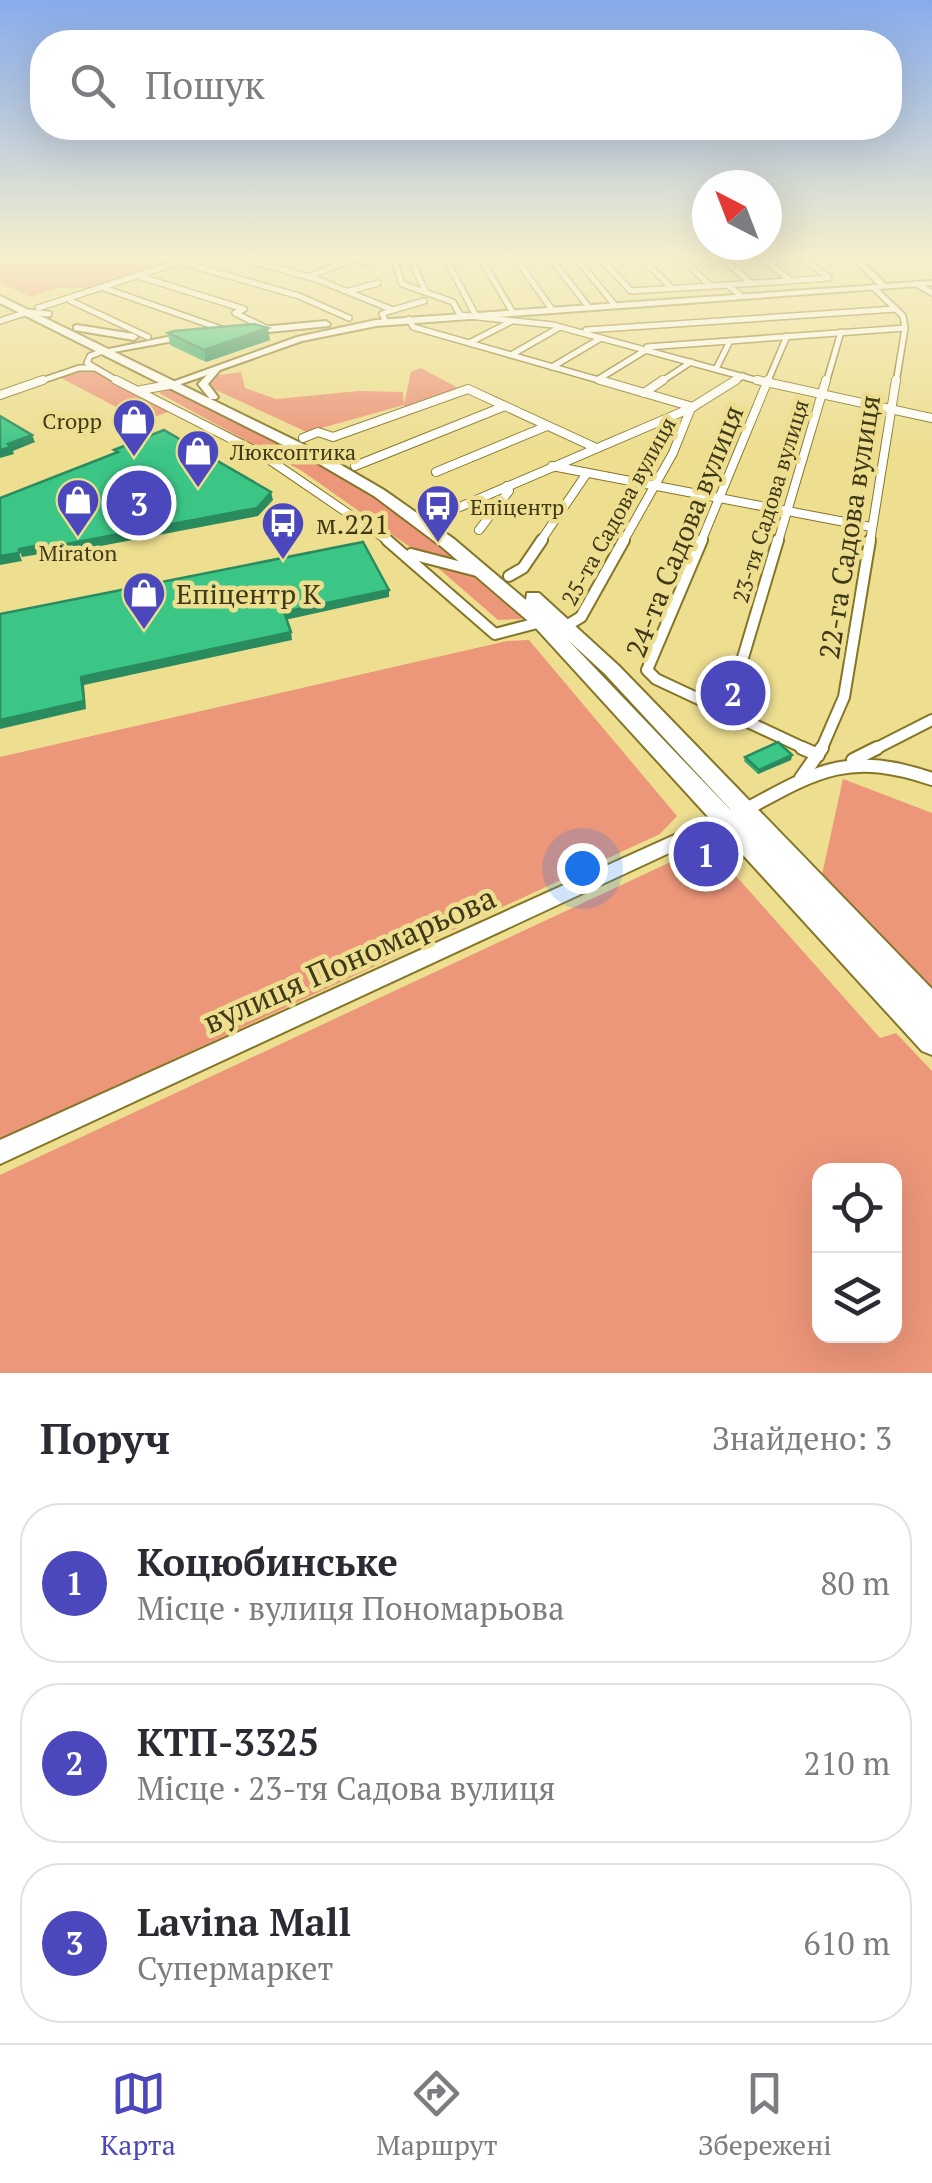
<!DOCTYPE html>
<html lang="uk">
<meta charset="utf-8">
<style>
:root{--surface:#fff;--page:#f2f2f3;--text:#2b2b33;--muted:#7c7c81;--line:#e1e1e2;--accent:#4b47bd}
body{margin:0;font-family:"PT Serif",serif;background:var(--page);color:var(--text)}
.controls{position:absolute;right:30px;bottom:30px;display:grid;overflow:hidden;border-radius:20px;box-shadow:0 10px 40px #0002}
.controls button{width:90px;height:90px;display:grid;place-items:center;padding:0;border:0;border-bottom:2px solid var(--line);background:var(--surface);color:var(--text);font:50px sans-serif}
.compass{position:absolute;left:692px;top:170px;width:90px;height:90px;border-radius:50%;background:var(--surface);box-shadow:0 10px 40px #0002;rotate:318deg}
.you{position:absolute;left:582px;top:868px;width:35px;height:35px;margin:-25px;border:8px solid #fff;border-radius:50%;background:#1a73e8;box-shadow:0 0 0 15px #1a73e833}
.badge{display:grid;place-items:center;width:65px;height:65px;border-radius:50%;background:var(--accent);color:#fff;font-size:32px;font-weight:700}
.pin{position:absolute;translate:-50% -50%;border:5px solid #fff;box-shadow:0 2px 10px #0006}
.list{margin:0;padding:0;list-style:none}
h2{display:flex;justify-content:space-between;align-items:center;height:130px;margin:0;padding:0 40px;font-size:42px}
h2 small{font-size:32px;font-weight:400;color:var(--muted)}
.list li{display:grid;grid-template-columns:65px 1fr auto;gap:30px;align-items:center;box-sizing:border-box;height:160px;margin:0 20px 20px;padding:0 20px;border:2px solid var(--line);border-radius:40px}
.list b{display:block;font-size:38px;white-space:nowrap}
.list p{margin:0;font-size:32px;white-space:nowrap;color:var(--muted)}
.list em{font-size:32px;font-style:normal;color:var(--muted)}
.icon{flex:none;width:55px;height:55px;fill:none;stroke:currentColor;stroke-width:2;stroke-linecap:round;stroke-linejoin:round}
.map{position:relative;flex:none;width:932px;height:1373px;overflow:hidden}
.search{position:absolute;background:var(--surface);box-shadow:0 10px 40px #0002;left:30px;right:30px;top:30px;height:110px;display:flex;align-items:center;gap:25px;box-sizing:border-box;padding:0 35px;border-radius:40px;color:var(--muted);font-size:38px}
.sheet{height:670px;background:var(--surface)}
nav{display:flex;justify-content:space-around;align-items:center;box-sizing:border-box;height:140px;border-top:2px solid var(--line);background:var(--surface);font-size:28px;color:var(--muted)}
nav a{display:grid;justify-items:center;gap:5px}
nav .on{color:var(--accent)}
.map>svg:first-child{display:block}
.green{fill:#ec967a;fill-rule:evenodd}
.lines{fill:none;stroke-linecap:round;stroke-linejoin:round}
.street-far3-casing{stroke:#857627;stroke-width:8}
.street-far2-casing{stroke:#857627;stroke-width:10}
.street-far1-casing{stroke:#857627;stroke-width:14}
.street-casing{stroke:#857627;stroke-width:16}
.secondary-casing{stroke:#857627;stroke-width:4}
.highway-casing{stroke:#857627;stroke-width:4}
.street-far3{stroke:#fff;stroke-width:5}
.street-far2{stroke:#fff;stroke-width:8}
.street-far1{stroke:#fff;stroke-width:10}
.street{stroke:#fff;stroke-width:12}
.secondary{fill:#fff;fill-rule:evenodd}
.highway{fill:#fff;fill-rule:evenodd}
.wall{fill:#34aa73}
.shaded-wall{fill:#2a8b5e}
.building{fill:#3cc686;stroke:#2a8b5e;stroke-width:2.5}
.labels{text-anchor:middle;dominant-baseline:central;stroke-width:9;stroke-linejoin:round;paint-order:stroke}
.far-poi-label{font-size:22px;fill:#3f3919;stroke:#edde90;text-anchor:start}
.far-street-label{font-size:22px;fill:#3f3919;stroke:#edde90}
.poi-label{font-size:28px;fill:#3f3919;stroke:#edde90;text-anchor:start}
.street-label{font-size:28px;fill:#3f3919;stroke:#edde90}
.near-street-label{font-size:32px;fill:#3f3919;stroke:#edde90}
</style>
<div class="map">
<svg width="932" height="1373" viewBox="0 0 932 1373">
<rect width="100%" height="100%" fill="#edde90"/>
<g class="green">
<path d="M0 259H179L90 288H57L31 297 0 283Z"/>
<path d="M421 368 460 389 405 411 404 405 307 432 209 387 218 375 241 372 245 388 276 399 359 391 403 392 404 404 411 372Z"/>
<path d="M89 369 170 410 171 411 143 421 61 378 69 372Z"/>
<path d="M168 388 351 481 473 568 417 552 302 471 159 393Z"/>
<path d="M430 561 479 575 521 612V619L498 620Z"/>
<path d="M529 640 677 816 660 834 0 1140V757L507 641Z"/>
<path d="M843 779 932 813V992L821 879Z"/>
<path d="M692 852 720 858 880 1038 896 1033 932 1071V1373H0V1175ZM894 1170V1336H820V1170Z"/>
</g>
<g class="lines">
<g class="street-far3-casing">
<g id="street-far3">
<path d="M244 259 316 279 393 310 382 314 385 320"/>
<path d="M356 259 371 264"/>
<path d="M411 259 425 291"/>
<path d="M446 259 475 314"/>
<path d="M481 259 512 311"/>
<path d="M516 259 551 308"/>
<path d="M551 259 588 306"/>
<path d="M577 259 614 304"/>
<path d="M601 259 631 291 728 285"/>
<path d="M642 259 672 288"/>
<path d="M682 259 711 286"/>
<path d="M723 259 751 283"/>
<path d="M763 259 790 280"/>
<path d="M803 259 828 277"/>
<path d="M180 262 299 296 349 318"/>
<path d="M395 262 402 284 453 302 460 315 553 325 766 383"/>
<path d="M291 264 303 259"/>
<path d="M138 276 244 309 235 313 268 329"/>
<path d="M308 277 353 259"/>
<path d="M917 284 932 293"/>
<path d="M873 287 903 316 905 328 896 383"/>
<path d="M104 288 230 332"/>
<path d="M349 291 378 283"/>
<path d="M741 296 728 285 829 278"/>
<path d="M71 301 148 337"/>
<path d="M38 308 185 260"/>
<path d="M393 310 424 301"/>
<path d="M409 319 413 327 609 383"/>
<path d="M0 321 28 312 49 314"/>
<path d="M586 330 896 309"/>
<path d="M469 343 512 321"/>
<path d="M647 347 905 328"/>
<path d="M103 351 90 356 87 363 121 383"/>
<path d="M511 355 560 327"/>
<path d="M552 367 601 338"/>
<path d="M716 369 730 341"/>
<path d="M597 380 646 350"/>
<path d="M35 383 79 368H94"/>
<path d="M659 383 691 362"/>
<path d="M732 383 743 376"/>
<path d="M767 383 787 336"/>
<path d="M826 383 841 332"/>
</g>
</g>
<g class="street-far2-casing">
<g id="street-far2">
<path d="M116 380 261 454 390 542"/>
<path d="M600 380 693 407"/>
<path d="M757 380 932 418"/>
<path d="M141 390 169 385"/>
<path d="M644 393 663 380"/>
<path d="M0 395 43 380"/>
<path d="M303 438 318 432 333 437 468 389 594 447"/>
<path d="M355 466 505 406"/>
<path d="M552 466 871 527"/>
<path d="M436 472 547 426"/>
<path d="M434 518 691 408"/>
<path d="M479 530 509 491 507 486"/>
<path d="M540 542 587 473"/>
<path d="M623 542 673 453 691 408 736 380"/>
<path d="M701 542 768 380"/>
<path d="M778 542 826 380"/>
<path d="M870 542 896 380"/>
</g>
</g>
<g class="street-far1-casing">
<g id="street-far1">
<path d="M387 540 495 634 541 622"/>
<path d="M702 540 647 670 656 679 808 750"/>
<path d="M411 554 477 571"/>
<path d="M509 576 523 568 542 540"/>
<path d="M566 626 581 617 624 540"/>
<path d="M736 681 778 540"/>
<path d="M821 750 844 697 870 540"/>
<path d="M873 750 932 720"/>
</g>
</g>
<g class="street-casing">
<g id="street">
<path d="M802 748 818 755"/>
<path d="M853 760 877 748"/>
<path d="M801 778 822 748"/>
<path d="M745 810C818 770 849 751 932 779"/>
</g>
</g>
<g class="secondary-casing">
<g id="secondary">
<path d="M852 259H860L886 284 932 281V285L376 326 302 341 220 370 208 384 218 397 216 399H210L198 384 207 375 169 388 164 385 297 337 376 320 878 285Z"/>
<path d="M326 321 330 324 329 326 250 334 246 331 250 328Z"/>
<path d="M77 325 134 334 138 337 134 340 74 330V326Z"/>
<path d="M187 333 191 336 190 338 103 354 99 351Z"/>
<path d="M732 809 738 811 741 816 738 821 0 1164V1140Z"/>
</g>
</g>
<g class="highway-casing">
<path id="highway" d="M0 296 319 452 384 490 454 539 526 600 527 593H539L619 666 932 989V1055L922 1051 534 626 442 547 374 496 309 458 0 303ZM568 640 605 674 742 822Z"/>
</g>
<use href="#street-far3" class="street-far3"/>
<use href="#street-far2" class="street-far2"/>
<use href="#street-far1" class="street-far1"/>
<use href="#street" class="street"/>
<use href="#secondary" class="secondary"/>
<use href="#highway" class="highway"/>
</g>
<g class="wall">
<path d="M168 333 270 340 206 362 170 345Z"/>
<path d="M792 755 791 760 758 774 744 761 745 757Z"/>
</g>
<g class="shaded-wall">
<path d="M268 328 270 340 206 362 204 350Z"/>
<path d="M32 435 35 442 13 451 14 454 0 458V450L8 444Z"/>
<path d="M271 492 273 500 258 516 48 556 46 553 22 557 19 549Z"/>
<path d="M19 553 22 561 0 565V556Z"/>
<path d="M389 590V597L285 620 284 612Z"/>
<path d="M291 632 292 640 84 685 86 709 0 729V720L81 677Z"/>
<path d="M792 755 791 760 758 774 759 770Z"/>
</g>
<g class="building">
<path d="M254 324 268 328 204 350 168 333 174 331Z"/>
<path d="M0 416 32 435 8 444 11 447 0 450Z"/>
<path d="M164 430 271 492 257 508 45 548V544L19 549V553L0 556V498L118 452 114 450Z"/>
<path d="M363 542 389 590 284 612 291 632 81 677 84 701 0 720V614Z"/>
<path d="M778 742 792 755 759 770 745 757Z"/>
</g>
<linearGradient id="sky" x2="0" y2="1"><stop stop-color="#87abec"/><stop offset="0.57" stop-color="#f7f0cd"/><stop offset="1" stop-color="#f7f0cd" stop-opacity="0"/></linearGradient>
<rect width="932" height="452" fill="url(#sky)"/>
<defs>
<g id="shop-pin" transform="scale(2.25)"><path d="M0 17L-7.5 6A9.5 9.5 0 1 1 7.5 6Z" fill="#4b47bd" stroke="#edde90"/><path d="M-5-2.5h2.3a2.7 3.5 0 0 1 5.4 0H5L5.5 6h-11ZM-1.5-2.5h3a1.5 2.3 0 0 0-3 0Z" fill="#fff"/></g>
<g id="bus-pin" transform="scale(2.25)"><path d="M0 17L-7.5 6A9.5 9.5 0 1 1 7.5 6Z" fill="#4b47bd" stroke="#edde90"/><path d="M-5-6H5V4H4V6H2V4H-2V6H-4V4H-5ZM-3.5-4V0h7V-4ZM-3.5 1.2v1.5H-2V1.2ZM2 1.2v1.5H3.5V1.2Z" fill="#fff"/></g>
</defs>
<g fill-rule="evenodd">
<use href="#shop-pin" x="134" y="420"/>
<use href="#shop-pin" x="198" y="451"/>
<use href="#shop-pin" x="78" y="500"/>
<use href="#bus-pin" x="438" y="506"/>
<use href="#bus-pin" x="283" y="523"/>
<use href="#shop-pin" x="144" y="593"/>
</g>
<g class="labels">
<g class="far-poi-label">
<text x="102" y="420" text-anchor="end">Cropp</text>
<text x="230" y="451">Люксоптика</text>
<text x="470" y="506">Епіцентр</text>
<text x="78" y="552" text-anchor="middle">Miraton</text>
</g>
<g class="far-street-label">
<text transform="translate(770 501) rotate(-73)">23-тя Садова вулиця</text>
<text transform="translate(618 511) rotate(-61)">25-та Садова вулиця</text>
</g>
<g class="poi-label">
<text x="316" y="523">м.221</text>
<text x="176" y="593">Епіцентр К</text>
</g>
<g class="street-label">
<text transform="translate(849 527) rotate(-81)">22-га Садова вулиця</text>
<text transform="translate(684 531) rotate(-68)">24-та Садова вулиця</text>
</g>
<g class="near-street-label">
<text transform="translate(349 959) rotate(-24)">вулиця Пономарьова</text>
</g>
</g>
</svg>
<div class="controls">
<button><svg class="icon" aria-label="locate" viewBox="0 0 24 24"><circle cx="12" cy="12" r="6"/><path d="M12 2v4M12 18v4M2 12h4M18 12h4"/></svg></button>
<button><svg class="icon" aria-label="layers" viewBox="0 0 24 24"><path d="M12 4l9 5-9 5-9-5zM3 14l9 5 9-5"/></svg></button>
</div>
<svg class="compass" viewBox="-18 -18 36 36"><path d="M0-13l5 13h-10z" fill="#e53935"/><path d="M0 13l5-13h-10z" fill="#7c7c81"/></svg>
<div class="you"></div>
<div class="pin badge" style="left:706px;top:854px">1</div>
<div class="pin badge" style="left:733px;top:693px">2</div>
<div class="pin badge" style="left:139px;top:503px">3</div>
<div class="search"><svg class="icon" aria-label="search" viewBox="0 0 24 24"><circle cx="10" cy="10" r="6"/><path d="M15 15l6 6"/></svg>Пошук</div>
</div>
<section class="sheet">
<h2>Поруч<small>Знайдено: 3</small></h2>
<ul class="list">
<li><span class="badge">1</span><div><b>Коцюбинське</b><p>Місце · вулиця Пономарьова</p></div><em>80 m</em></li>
<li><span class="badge">2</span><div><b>КТП-3325</b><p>Місце · 23-тя Садова вулиця</p></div><em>210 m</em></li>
<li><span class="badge">3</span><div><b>Lavina Mall</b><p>Супермаркет</p></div><em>610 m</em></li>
</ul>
</section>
<nav>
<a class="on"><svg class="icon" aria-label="map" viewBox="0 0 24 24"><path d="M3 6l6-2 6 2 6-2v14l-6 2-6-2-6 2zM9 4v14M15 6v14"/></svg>Карта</a>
<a><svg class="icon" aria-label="directions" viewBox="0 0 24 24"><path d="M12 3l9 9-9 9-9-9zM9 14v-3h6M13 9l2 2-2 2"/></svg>Маршрут</a>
<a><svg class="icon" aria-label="saved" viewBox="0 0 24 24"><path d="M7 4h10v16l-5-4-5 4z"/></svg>Збережені</a>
</nav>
